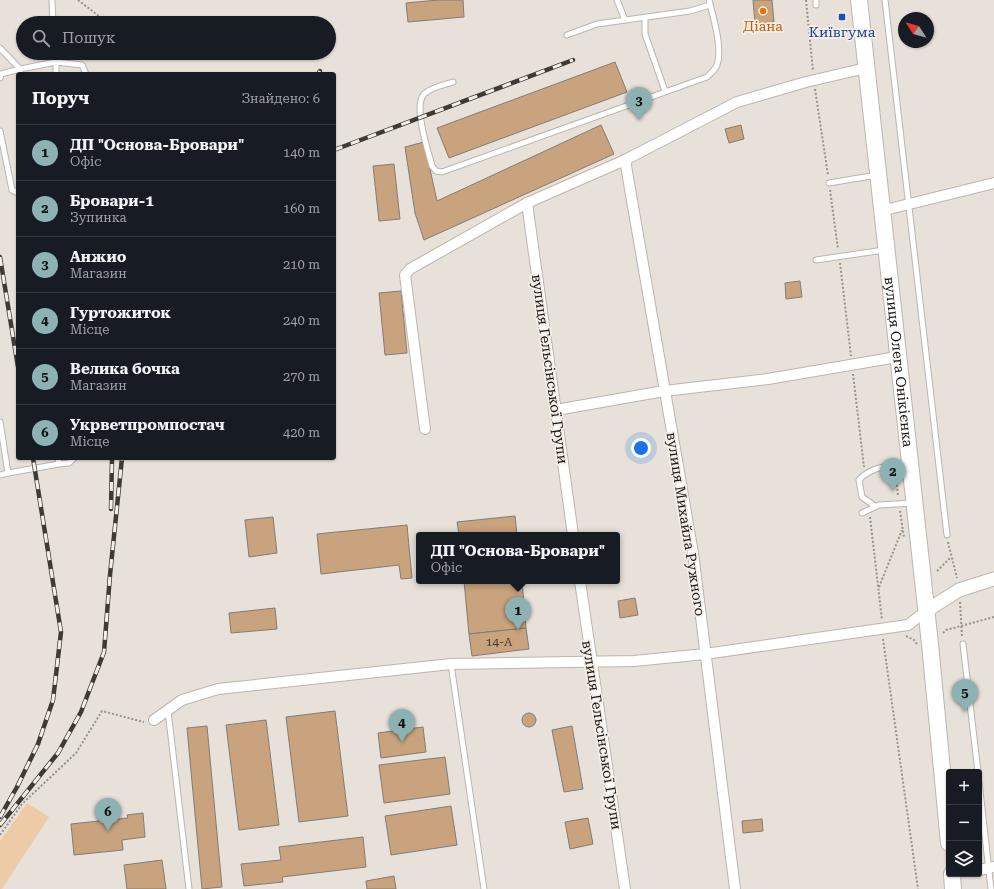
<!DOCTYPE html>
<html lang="uk">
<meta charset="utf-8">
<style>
:root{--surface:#171b24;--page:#20242c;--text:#f1f3f6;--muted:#9ea1a6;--line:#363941;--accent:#8db2b3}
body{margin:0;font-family:"Roboto Serif",serif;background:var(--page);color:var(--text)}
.controls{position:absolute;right:12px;bottom:12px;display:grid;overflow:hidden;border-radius:4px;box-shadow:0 1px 3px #0004}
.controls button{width:36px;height:36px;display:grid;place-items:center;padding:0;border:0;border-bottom:1px solid var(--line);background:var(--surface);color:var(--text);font:20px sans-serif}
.compass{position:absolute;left:898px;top:12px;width:36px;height:36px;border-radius:50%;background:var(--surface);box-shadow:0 1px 3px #0004;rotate:306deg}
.you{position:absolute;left:641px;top:448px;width:14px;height:14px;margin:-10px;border:3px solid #fff;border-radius:50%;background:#1a73e8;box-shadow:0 0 0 6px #1a73e833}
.badge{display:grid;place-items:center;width:26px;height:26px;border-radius:50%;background:var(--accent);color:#111;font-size:13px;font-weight:700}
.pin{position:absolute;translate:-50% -33px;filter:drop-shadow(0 1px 2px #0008)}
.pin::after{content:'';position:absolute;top:21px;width:14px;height:12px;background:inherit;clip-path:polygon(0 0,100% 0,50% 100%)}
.popup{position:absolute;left:416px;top:532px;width:204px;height:52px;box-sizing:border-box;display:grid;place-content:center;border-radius:4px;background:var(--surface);filter:drop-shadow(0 1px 3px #0005);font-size:13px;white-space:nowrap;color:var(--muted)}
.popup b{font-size:15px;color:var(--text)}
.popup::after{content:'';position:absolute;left:50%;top:100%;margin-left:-8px;border:8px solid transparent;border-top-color:var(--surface)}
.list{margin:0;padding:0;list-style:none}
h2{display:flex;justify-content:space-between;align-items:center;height:52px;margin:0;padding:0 16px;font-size:17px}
h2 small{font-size:13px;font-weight:400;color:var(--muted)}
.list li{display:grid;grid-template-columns:26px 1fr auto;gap:12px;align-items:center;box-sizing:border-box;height:56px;padding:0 16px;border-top:1px solid var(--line)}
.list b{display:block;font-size:15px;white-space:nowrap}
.list p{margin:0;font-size:13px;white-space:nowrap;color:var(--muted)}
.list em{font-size:13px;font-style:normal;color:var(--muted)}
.icon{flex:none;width:22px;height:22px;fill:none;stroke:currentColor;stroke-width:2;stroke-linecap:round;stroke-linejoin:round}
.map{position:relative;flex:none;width:994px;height:889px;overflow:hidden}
.search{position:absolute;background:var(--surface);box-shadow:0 1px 3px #0004;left:16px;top:16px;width:320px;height:44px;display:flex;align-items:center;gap:10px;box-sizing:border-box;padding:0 14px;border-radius:22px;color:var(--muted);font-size:15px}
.panel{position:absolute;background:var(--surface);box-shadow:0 1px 3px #0004;left:16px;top:72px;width:320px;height:388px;border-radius:4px}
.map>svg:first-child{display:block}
.green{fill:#eecba7}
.building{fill:#c8a37d;stroke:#837c76}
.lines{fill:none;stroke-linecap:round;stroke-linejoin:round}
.service-casing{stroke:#bcb5ae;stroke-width:7}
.minor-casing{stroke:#bcb5ae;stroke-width:12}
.tertiary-casing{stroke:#bcb5ae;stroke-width:15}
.primary-casing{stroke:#bcb5ae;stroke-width:18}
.path{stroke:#96918b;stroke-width:2;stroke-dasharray:2 2;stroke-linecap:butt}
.service{stroke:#fff;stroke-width:5}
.minor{stroke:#fff;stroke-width:10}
.tertiary{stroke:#fff;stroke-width:13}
.primary{stroke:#fff;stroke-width:16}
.rail-casing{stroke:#3e3b37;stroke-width:4.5}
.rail{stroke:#f6eee7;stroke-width:3;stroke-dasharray:9;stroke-linecap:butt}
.food-dot{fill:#e8710a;stroke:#f6eee7;stroke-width:1.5}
.transit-dot{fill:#1a4fb4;stroke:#f6eee7;stroke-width:1.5}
.labels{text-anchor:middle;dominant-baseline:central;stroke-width:3.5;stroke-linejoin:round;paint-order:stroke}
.number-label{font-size:12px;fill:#43382d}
.food-label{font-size:14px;fill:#c56008;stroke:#f6eee7}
.transit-label{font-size:14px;fill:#164399;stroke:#f6eee7}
.street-label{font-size:14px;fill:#171512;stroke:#f6eee7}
</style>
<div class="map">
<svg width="994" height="889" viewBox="0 0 994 889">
<rect width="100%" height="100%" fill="#e8e1da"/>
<path class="green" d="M27 803 49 817 2 889H0V841Z"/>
<g class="building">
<path d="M438 0H463L464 17 408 22 406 3Z"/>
<path d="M753 0H772L774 22 755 24Z"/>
<path d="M615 62 627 92 449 158 437 128Z"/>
<path d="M601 125 614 154 424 240 415 213 405 147 424 142 437 201Z"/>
<path d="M741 125 744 139 729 143 725 129Z"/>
<path d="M394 164 400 219 379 221 373 166Z"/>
<path d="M800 281 802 297 786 299 785 283Z"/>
<path d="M401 291 407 353 385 355 379 293Z"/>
<path d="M515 516 517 535H459L457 522Z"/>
<path d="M273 517 277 553 249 557 245 520Z"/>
<path d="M407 525 412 578 401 579 399 565 321 574 317 534Z"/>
<path d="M464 581H522L526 628 469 634Z"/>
<path d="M635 598 638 615 620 618 618 601Z"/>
<path d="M275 608 277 629 231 633 229 613Z"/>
<path d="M526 628 529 649 472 656 469 634Z"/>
<path d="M335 711 348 816 299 822 286 717Z"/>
<circle cx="529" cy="720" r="7"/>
<path d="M266 720 279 825 239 830 226 725Z"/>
<path d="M207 726 222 887 202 889 187 728Z"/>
<path d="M572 726 583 789 564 792 552 730Z"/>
<path d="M423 727 426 752 381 758 378 733Z"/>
<path d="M445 757 450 794 384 803 379 765Z"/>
<path d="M451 806 457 845 391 855 385 816Z"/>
<path d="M108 810 109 820 128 818 127 815 143 813 145 837 122 840 123 850 74 855 71 824 99 821 98 812Z"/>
<path d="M588 818 593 844 570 849 565 822Z"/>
<path d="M762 819 763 831 743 833 742 821Z"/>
<path d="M363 837 366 867 282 877 283 882 244 886 241 864 281 860 279 847Z"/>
<path d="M162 860 166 889H127L124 865Z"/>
<path d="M394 876 396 889H367L366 881Z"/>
</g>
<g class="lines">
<g class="service-casing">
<g id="service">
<path d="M52 0 53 23"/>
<path d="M617 0 625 20"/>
<path d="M816 0V5"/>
<path d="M885 0 947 535"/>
<path d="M645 19V34L665 91"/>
<path d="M567 35 597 24 690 11 710 5"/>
<path d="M0 48 20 69 56 62V53"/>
<path d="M56 74V62L82 65 86 74"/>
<path d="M0 78 1 74 20 69V74"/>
<path d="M453 82C444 85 431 87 424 94 413 107 428 150 432 166L436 171 442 172 707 77C711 73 715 70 717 65 723 48 713 17 709 0"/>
<path d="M0 131 12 190 18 193"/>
<path d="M829 183 877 175"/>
<path d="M816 260 884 250"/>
<path d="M0 422 8 473 0 475"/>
<path d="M59 464 69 463 74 458"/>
<path d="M8 473 59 464 58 458"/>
<path d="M875 506 862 497 859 480C871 466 891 466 908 463"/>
<path d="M862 513 879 505 913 503"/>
<path d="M963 644 978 772"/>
<path d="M451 664 484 889"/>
<path d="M168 711 189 889"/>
<path d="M979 782 991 889"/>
</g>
</g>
<g class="minor-casing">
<g id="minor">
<path d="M625 160 693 553 735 889"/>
<path d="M527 203 573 535"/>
<path d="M881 211 994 183"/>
<path d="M556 410 664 391 768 379 897 357"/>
<path d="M425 429 405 275 410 269 527 203 625 160 737 102 806 82 866 68"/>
<path d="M580 581 625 889"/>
<path d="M154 720 182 700 218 689 451 664 634 661 705 654 908 625 926 611"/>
<path d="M979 870 994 867"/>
</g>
</g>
<g class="tertiary-casing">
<path id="tertiary" d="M926 611 959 590 994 579"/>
</g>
<g class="primary-casing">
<g id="primary">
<path id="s1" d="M859 0 930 644 949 843"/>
<path d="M952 874 953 889"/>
</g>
</g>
<g class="path">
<path d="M78 0 108 23"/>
<path d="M806 0 813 71"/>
<path d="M815 89 828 175"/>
<path d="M830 190 838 249"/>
<path d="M840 263 851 356"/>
<path d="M853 374 864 467"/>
<path d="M896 473 898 496"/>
<path d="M900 511 904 538"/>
<path d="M870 517 882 620"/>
<path d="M948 542 957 578"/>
<path d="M937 571 951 557"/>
<path d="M879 587 902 530"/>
<path d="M960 602 962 637"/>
<path d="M943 633 946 630 994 617"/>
<path d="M906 636 914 640 917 644"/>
<path d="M883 639 918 889"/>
<path d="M0 835 22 804 76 753 102 711 144 722"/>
</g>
<use href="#service" class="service"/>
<use href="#minor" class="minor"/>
<use href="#tertiary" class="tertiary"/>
<use href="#primary" class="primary"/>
<g class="rail-casing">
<g id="rail">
<path d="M318 74 320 71"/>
<path d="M334 150 573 60"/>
<path d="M0 257 18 367"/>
<path d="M111 509 112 458"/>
<path d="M0 817 17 787 38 744 53 700 61 632 33 458"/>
<path d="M0 825 58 753 81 712 104 652 110 575 122 458"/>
</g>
</g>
<use href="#rail" class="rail"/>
</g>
<circle class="food-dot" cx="763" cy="11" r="4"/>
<rect class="transit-dot" x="838" y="13" width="8" height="8" rx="2"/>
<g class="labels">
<g class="number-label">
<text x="499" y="642">14-А</text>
</g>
<g class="food-label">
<text x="763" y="26">Діана</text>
</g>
<g class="transit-label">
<text x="842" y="32">Київгума</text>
</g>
<g class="street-label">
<text stroke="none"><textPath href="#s1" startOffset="364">вулиця Олега Онікієнка</textPath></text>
<text transform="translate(550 369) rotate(82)">вулиця Гельсінської Групи</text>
<text transform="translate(686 524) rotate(81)">вулиця Михайла Ружного</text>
<text transform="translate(602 735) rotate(81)">вулиця Гельсінської Групи</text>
</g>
</g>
</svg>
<div class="controls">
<button>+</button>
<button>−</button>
<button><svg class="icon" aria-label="layers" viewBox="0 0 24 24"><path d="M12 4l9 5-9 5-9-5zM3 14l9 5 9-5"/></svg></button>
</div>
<svg class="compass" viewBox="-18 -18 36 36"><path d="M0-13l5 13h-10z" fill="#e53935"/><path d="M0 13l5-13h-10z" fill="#9ea1a6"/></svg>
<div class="you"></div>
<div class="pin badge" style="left:518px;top:630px">1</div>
<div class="popup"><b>ДП &quot;Основа-Бровари&quot;</b>Офіс</div>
<div class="pin badge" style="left:893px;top:491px">2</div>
<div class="pin badge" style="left:639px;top:120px">3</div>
<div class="pin badge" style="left:402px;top:742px">4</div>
<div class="pin badge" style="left:965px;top:712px">5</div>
<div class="pin badge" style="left:108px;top:831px">6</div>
<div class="search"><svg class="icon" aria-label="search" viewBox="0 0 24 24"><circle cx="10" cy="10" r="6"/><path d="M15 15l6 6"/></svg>Пошук</div>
<section class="panel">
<h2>Поруч<small>Знайдено: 6</small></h2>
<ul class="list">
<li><span class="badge">1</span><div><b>ДП &quot;Основа-Бровари&quot;</b><p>Офіс</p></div><em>140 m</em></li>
<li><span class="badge">2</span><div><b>Бровари-1</b><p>Зупинка</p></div><em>160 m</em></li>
<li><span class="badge">3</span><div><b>Анжио</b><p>Магазин</p></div><em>210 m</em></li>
<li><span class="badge">4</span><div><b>Гуртожиток</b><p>Місце</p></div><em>240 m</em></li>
<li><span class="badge">5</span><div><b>Велика бочка</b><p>Магазин</p></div><em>270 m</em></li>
<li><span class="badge">6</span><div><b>Укрветпромпостач</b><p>Місце</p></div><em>420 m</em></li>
</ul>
</section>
</div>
